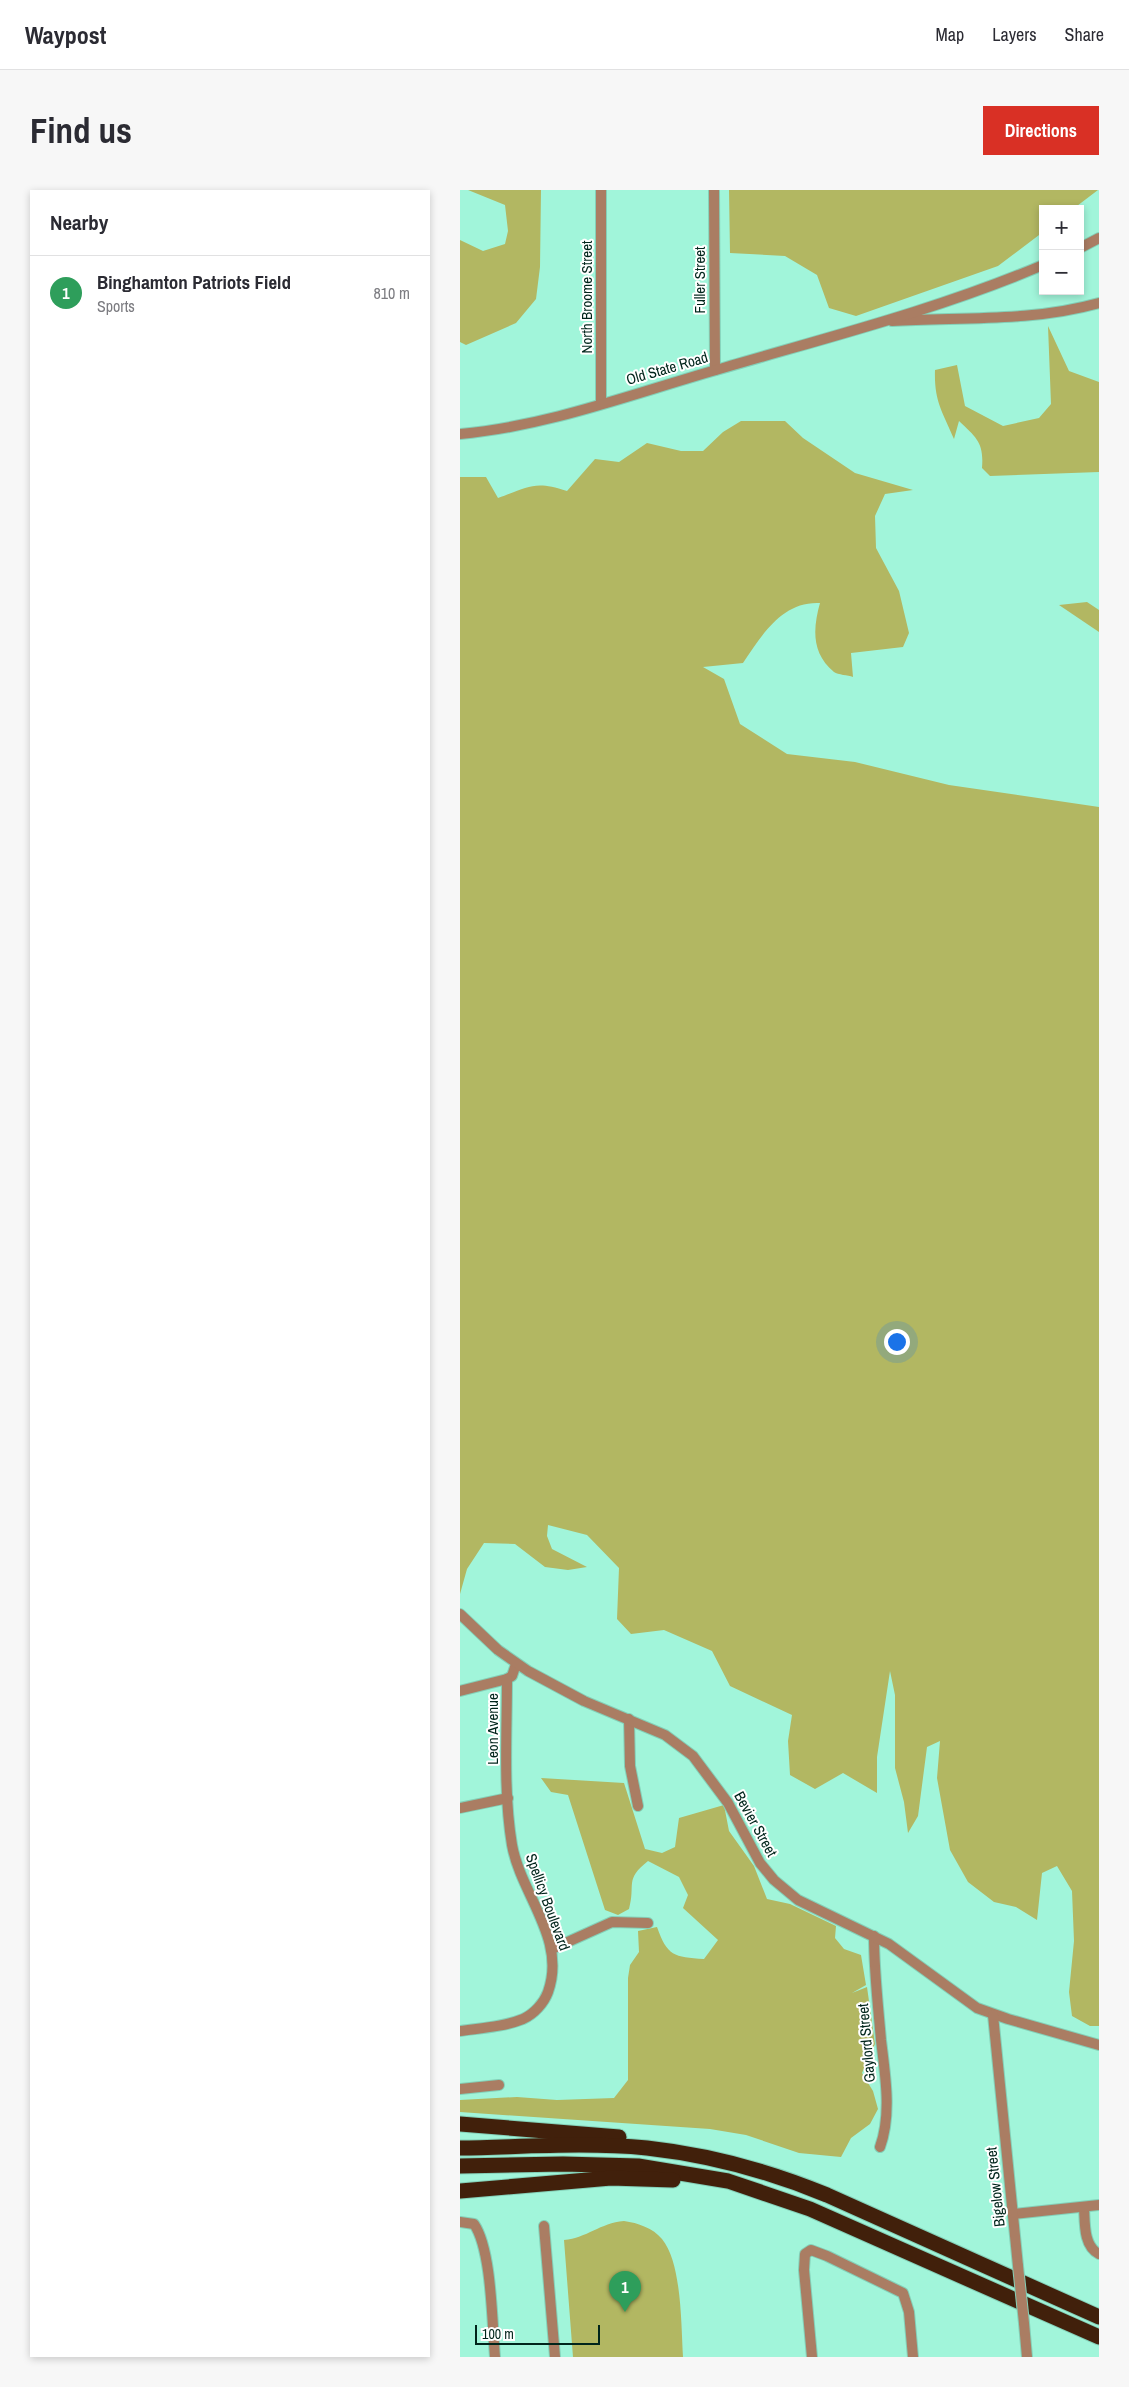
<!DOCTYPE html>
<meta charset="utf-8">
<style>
:root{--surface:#fff;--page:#f7f7f7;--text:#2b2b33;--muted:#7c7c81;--line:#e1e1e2;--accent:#d93025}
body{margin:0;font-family:"Archivo Narrow",sans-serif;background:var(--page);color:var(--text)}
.controls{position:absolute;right:15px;top:15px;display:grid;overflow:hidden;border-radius:0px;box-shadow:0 2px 8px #0003}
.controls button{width:45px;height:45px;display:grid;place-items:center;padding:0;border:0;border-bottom:1px solid var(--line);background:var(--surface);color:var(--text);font:25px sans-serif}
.scale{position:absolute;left:15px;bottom:12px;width:125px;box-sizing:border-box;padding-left:5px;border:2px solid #00251b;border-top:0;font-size:14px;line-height:18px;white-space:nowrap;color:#00251b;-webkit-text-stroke:4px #fff;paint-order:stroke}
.you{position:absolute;left:436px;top:1151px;width:18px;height:18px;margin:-12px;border:4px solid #fff;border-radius:50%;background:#1a73e8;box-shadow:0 0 0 8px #1a73e833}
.badge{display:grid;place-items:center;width:32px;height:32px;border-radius:50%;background:var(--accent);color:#fff;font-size:16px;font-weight:700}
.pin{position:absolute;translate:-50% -41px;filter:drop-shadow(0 1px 2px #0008)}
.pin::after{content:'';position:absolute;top:26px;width:18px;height:15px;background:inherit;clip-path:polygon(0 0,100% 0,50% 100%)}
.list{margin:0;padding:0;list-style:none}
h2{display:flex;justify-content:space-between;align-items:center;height:65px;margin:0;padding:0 20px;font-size:21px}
h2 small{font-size:16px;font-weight:400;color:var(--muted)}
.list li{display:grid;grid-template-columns:32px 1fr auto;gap:15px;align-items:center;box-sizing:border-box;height:75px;padding:0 20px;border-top:1px solid var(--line)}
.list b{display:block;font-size:19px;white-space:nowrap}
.list p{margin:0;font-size:16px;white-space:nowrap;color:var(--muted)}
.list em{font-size:16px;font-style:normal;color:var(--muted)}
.map{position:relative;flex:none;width:639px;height:2167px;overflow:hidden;border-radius:0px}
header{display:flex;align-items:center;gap:30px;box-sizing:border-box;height:70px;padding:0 25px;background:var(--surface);border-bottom:1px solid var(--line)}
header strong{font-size:24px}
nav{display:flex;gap:28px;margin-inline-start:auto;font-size:18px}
.intro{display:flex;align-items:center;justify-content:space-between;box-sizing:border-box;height:120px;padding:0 30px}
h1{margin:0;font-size:35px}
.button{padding:12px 22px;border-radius:0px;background:var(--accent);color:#fff;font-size:18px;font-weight:700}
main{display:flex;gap:30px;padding:0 30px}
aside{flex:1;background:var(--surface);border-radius:0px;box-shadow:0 2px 8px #0003}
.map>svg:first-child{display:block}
.green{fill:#b2b762}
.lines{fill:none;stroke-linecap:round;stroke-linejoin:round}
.minor-casing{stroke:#84d0b8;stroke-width:12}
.tertiary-casing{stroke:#84d0b8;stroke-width:12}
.motorway-casing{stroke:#84d0b8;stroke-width:17}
.minor{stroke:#aa7d63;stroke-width:10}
.tertiary{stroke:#aa7d63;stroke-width:10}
.motorway{stroke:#41200b;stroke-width:15}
.tertiary-bridge-casing{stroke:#84d0b8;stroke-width:12;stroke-linecap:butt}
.tertiary-bridge{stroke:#aa7d63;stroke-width:10}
.labels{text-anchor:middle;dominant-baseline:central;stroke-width:4;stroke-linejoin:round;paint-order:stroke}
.street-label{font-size:15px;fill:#00251b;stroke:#fff}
</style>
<header>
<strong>Waypost</strong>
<nav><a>Map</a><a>Layers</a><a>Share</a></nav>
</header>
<div class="intro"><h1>Find us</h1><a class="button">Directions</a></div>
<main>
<aside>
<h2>Nearby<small></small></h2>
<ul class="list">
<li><span class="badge" style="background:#2e9e5b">1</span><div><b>Binghamton Patriots Field</b><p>Sports</p></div><em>810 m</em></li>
</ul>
</aside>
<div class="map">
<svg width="639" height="2167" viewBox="0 0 639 2167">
<rect width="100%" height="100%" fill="#a1f5da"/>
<g class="green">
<path d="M8 0H81L80 77 76 109 56 133 6 155 0 152V50L23 61 45 54 48 41 45 15Z"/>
<path d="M269 0H638L613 19H583V42L538 76 396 126 369 118 357 85 325 66 270 63Z"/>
<path d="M588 136 609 181 639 192V282L530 286 522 278C524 253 517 248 499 231L494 249C482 221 474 211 475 180L497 175 505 216 543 236 579 228 591 214Z"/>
<path d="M281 231H325L343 248 395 283 453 300 425 304 415 326 416 358 439 401 449 443 443 457 391 463 393 487C388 485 378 485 374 482 351 463 353 438 360 413 322 411 302 445 283 473L243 477 264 489 280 534 327 564 395 572 489 595 639 617V1836H630L612 1826 609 1802 614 1751 612 1701 597 1676 582 1683 577 1730 556 1717 534 1712 508 1692 490 1660 477 1588 480 1551 467 1557 458 1626 448 1643 444 1612 435 1578V1505L430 1481 417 1567V1603L383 1583 355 1599 330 1585 328 1551 332 1525 270 1496 252 1461 204 1440 171 1444 157 1429 159 1378 127 1345 88 1335 87 1346 92 1359 127 1377 108 1380 85 1377 55 1354 24 1353 7 1379 0 1404V287H26L38 308C69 297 74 290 107 301L135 269 159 272 187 253 221 261H243L263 242Z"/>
<path d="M627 412 639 420V442L599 415Z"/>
<path d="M81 1588 164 1593 185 1659 202 1663 215 1657 219 1628 264 1615 269 1641 294 1676 307 1709 330 1714 376 1736 375 1748 384 1759 401 1765 406 1795 392 1803 407 1797 415 1854 402 1883 413 1901 418 1919 410 1934 391 1948 381 1967 339 1963 286 1945 250 1939 0 1922V1910L57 1907 97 1910 154 1908 168 1890V1788L170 1775 179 1762 178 1741 197 1737C207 1766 214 1767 244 1769L258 1750 223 1718 228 1705 219 1687 188 1671C164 1690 176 1694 169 1719L158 1725 145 1720 108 1605 91 1602Z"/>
<path d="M164 2031C178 2033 193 2038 202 2049 222 2073 221 2135 223 2167H113L104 2050C127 2048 140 2033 164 2031Z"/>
</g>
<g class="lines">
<g class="minor-casing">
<g id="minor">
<path d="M254 0 255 180"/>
<path d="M432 131C502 127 571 132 639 113"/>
<path d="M141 214V0"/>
<path d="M0 1501 47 1489 52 1486 56 1474"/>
<path d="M169 1529 170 1576 178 1616"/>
<path d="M0 1618 48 1608"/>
<path d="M414 1746C414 1781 418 1815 421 1850 425 1884 432 1924 420 1957"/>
<path d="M92 1759 152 1732 188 1733"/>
<path d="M0 1841C21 1838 43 1837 63 1829 74 1824 84 1813 88 1802 107 1749 61 1705 52 1655 43 1601 47 1543 47 1489"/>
<path d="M0 1899 39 1895"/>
<path d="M624 2017C625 2032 623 2056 639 2064"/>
<path d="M553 2024 639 2015"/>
<path d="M0 2032 14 2034C32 2060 32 2134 35 2167"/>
<path d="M84 2036 95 2167"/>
<path d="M352 2167 344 2080 345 2064 351 2060 367 2066 443 2103 449 2122 453 2167"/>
</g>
</g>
<g class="tertiary-casing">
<g id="tertiary">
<path d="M620 58 639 48"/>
<path d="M0 244C88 236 172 204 256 180 365 148 477 120 583 75"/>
<path d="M0 1424 38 1460 68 1481 124 1511 205 1545 233 1566 268 1613 300 1673 314 1690 338 1710 429 1754 517 1818 548 1829 639 1855"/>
<path d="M533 1825 558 2076"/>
<path d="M564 2133 567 2167"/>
</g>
</g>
<g class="motorway-casing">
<g id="motorway">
<path d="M0 1934 159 1947"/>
<path d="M0 1958C62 1957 125 1952 187 1958 250 1965 309 1981 367 2005L639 2127"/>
<path d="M0 1976 103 1974 178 1976 268 1991 350 2019 639 2147"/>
<path d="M0 2001 151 1988 213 1990"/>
</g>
</g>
<use href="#minor" class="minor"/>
<use href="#tertiary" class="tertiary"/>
<use href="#motorway" class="motorway"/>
<g class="tertiary-bridge-casing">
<path id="tertiary-bridge" d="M558 2076 564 2133"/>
</g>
<use href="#tertiary-bridge" class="tertiary-bridge"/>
</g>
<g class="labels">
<g class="street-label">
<text transform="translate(239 90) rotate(-90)">Fuller Street</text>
<text transform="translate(126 107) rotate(-90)">North Broome Street</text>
<text transform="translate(207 178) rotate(-16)">Old State Road</text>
<text transform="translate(32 1539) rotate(-90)">Leon Avenue</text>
<text transform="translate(296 1634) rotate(61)">Bevier Street</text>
<text transform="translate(88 1712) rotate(70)">Spellicy Boulevard</text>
<text transform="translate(406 1853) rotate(-95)">Gaylord Street</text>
<text transform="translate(535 1997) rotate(-96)">Bigelow Street</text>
</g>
</g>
</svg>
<div class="controls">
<button>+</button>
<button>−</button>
</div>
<div class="scale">100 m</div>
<div class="you"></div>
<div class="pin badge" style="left:165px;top:2122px;background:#2e9e5b">1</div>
</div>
</main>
